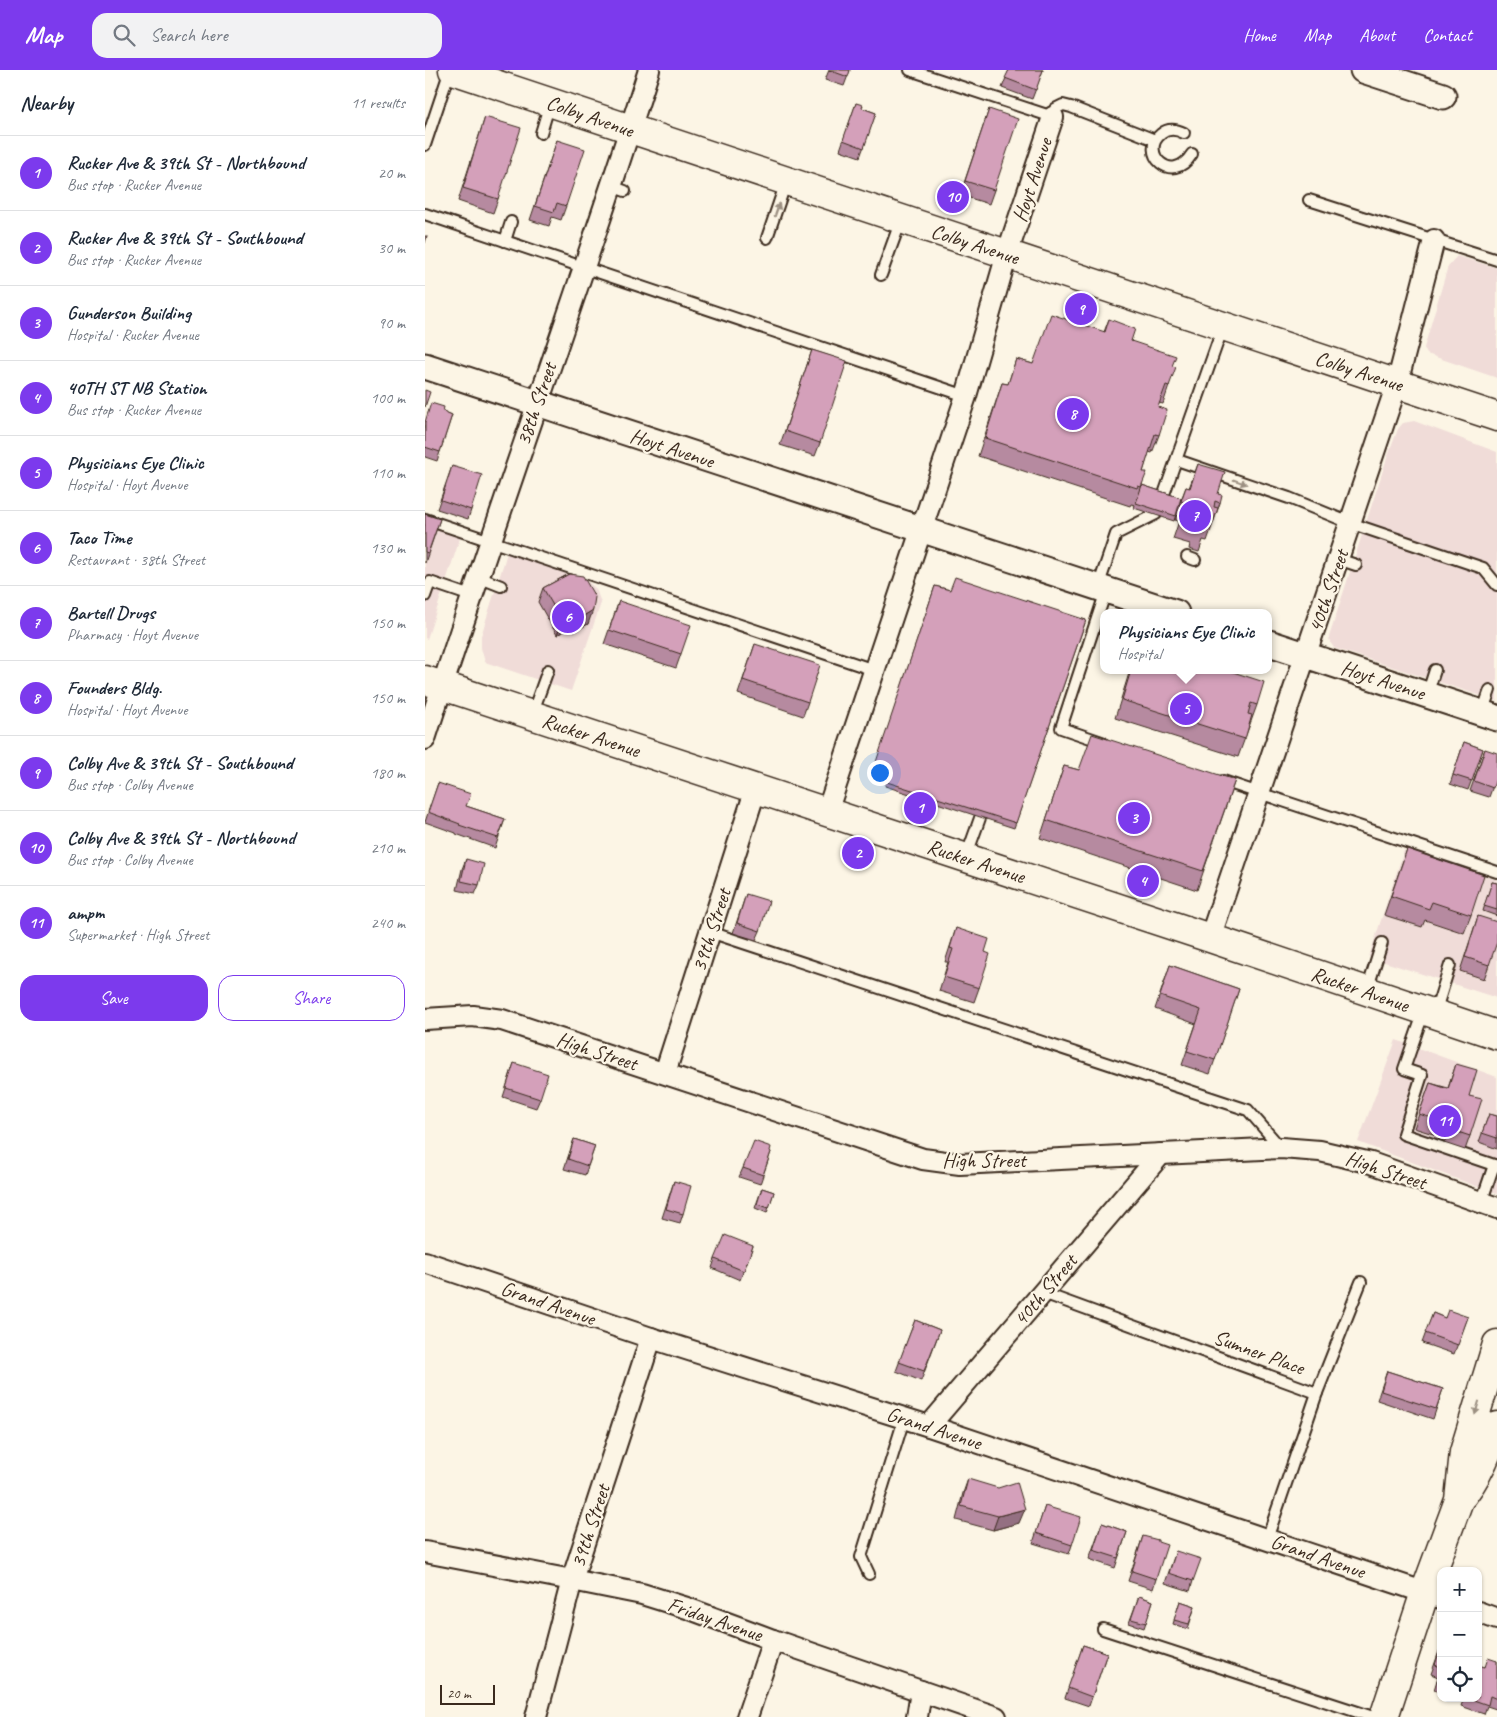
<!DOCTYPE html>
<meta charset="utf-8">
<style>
:root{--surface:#fff;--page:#f2f2f3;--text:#1f2937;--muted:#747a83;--line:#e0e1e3;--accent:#7c3aed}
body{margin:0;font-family:Caveat,sans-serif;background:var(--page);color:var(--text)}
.controls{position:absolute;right:15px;bottom:15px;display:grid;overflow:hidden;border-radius:10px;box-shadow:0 1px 4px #0004}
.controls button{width:45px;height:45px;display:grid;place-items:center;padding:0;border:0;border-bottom:1px solid var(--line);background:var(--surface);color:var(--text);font:25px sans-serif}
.scale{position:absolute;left:15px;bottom:12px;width:55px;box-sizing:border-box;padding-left:5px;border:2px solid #3b2a1e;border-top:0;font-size:14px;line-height:18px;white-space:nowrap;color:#3b2a1e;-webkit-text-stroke:4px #fcf5e5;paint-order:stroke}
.you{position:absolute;left:454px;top:702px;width:18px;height:18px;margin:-12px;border:4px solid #fff;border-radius:50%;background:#1a73e8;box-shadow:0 0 0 8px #1a73e833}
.badge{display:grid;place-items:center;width:32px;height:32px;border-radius:50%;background:var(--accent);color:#fff;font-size:16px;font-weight:700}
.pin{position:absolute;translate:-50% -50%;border:2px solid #fff;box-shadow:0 1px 5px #0006}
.popup{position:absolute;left:675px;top:539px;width:172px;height:65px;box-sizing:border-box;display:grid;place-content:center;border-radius:10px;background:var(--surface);filter:drop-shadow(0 1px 4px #0005);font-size:16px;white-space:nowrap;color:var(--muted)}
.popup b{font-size:19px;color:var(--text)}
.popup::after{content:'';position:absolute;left:50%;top:100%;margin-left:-10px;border:10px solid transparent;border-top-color:var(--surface)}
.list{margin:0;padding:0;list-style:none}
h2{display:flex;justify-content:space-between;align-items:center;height:65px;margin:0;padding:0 20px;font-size:21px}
h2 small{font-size:16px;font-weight:400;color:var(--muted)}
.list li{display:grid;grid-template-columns:32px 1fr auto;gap:15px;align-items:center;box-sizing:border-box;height:75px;padding:0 20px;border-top:1px solid var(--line)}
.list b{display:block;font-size:19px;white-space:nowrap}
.list p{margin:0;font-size:16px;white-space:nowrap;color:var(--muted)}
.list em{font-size:16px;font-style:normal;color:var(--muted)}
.actions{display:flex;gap:10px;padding:15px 20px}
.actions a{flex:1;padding:11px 0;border:1px solid var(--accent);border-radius:15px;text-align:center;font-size:18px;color:var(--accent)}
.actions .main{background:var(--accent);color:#fff}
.icon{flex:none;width:28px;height:28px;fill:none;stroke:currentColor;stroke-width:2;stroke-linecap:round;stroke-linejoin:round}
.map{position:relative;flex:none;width:1072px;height:1647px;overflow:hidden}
header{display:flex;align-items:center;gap:30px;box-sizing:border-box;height:70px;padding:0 25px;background:var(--accent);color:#fff}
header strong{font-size:24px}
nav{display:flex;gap:28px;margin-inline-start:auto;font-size:18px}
.search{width:350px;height:45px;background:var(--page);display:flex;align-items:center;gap:12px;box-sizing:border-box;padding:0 18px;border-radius:15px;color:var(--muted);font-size:19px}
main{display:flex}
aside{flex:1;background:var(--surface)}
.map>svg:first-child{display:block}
.built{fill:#f0dcd8}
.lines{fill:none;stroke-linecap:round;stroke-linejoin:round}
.service-casing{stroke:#3b2a1e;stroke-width:14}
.minor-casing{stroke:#3b2a1e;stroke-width:24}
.tertiary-casing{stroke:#3b2a1e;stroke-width:29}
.secondary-casing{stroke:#3b2a1e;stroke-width:31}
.primary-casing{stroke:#3b2a1e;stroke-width:31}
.service{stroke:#fcf5e5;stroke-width:10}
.minor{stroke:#fcf5e5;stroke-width:20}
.tertiary{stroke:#fcf5e5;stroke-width:25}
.secondary{stroke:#fcf5e5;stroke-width:28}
.primary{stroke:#fcf5e5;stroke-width:28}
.wall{fill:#b68aa0;stroke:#3b2a1e}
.shaded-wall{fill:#947082;stroke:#3b2a1e}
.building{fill:#d4a0ba;stroke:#3b2a1e}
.oneway{fill:#9c9082}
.labels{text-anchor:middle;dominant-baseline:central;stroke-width:4.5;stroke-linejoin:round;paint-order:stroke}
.street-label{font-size:21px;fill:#3b2a1e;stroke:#fcf5e5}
</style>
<header>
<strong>Map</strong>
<div class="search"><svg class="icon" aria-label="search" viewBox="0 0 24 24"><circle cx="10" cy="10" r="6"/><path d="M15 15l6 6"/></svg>Search here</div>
<nav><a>Home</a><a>Map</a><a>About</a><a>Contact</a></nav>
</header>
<main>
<aside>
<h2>Nearby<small>11 results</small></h2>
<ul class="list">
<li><span class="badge">1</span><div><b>Rucker Ave &amp; 39th St - Northbound</b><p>Bus stop · Rucker Avenue</p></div><em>20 m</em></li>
<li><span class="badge">2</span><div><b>Rucker Ave &amp; 39th St - Southbound</b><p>Bus stop · Rucker Avenue</p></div><em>30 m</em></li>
<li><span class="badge">3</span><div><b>Gunderson Building</b><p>Hospital · Rucker Avenue</p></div><em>90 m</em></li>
<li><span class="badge">4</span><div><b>40TH ST NB Station</b><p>Bus stop · Rucker Avenue</p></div><em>100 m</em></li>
<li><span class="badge">5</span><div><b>Physicians Eye Clinic</b><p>Hospital · Hoyt Avenue</p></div><em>110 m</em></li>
<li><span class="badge">6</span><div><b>Taco Time</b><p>Restaurant · 38th Street</p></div><em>130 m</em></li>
<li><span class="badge">7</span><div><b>Bartell Drugs</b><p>Pharmacy · Hoyt Avenue</p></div><em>150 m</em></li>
<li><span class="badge">8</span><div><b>Founders Bldg.</b><p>Hospital · Hoyt Avenue</p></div><em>150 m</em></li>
<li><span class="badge">9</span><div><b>Colby Ave &amp; 39th St - Southbound</b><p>Bus stop · Colby Avenue</p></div><em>180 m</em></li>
<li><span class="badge">10</span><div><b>Colby Ave &amp; 39th St - Northbound</b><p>Bus stop · Colby Avenue</p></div><em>210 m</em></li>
<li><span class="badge">11</span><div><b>ampm</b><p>Supermarket · High Street</p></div><em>240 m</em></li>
</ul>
<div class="actions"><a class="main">Save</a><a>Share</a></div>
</aside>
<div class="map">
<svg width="1072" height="1647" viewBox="0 0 1072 1647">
<rect width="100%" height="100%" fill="#fcf5e5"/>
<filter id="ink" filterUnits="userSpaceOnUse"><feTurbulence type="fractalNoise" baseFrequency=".02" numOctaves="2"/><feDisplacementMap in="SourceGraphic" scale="10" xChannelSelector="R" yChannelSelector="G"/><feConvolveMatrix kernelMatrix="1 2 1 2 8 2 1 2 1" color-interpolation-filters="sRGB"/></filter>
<g filter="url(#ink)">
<g class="built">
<path d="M1032 186 1072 198V308L1002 284 999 278 1023 196Z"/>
<path d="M989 351 1072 382V631L909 578 905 572 904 567 961 391 973 359 978 353Z"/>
<path d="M0 446 38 459 2 569 0 568Z"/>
<path d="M82 483 162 511 171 519 176 533 146 621 60 592 56 578V566Z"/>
<path d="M979 780 1072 810V928L944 887Z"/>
<path d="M971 970 1072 1007V1124L933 1072Z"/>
</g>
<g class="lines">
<g class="service-casing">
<g id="service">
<path d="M485 0 628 47 630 39 638 35 646 37 730 70"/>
<path d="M116 63 125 33"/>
<path d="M759 63C751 59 743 58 736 64 714 81 746 117 767 84"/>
<path d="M0 75 25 0"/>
<path d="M186 116 200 121"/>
<path d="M884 130 1072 190"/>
<path d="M0 144 541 326"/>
<path d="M342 168 361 112"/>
<path d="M80 171 86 152"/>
<path d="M456 205 476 150"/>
<path d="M752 390 864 428 925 453 1058 498 1072 515"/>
<path d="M738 427 798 257"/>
<path d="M0 449 449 600"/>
<path d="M762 487 770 490"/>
<path d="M913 489 931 495"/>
<path d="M53 507 76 516"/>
<path d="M673 517 691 464 731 444"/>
<path d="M0 526 5 512 46 526"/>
<path d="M1002 625 1010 600"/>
<path d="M1057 643 1065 620"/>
<path d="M107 644 123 600"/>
<path d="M677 672 636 658 681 521"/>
<path d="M798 711 1072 802"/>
<path d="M541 787 555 748"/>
<path d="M285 862 823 1040 856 1078"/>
<path d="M942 920 957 873"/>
<path d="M999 941 979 999 997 1005 978 1064 1069 1095"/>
<path d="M1010 943 1025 895"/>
<path d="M1056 1133 1069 1095 1072 1096"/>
<path d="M618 1223 892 1323"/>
<path d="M842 1469 892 1323 936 1212"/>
<path d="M444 1504 436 1487 479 1349"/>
<path d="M678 1559 948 1647"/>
</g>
</g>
<g class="minor-casing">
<g id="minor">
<path d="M0 669C72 445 153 224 224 0"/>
<path d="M402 742 541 326 582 184 628 47"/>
<path d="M785 868 972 314 1009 170"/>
<path d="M0 949 48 946 77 950 498 1089 535 1094 856 1078 895 1081 946 1093 1072 1138"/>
<path d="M240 1003 331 718"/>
<path d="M0 1192 226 1268 504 1356 1016 1528"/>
<path d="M504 1356 736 1084"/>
<path d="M0 1482 147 1510 217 1524 262 1538 348 1570 571 1647"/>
<path d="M1053 1542 1072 1549"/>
<path d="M111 1647 147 1510 226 1268"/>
<path d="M322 1647 348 1570"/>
<path d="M492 1647 496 1621"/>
</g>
</g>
<g class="tertiary-casing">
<g id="tertiary">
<path d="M938 0 1018 26"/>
<path d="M0 296 751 543"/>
<path d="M844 573 1072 648"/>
</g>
</g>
<g class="secondary-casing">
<g id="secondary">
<path d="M28 0 1072 347"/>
<path d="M1038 1425C1054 1404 1064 1380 1072 1356"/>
<path d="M959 1647 1000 1522 1034 1430 1039 1382 1072 1274"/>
</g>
</g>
<g class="primary-casing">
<path id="primary" d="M0 610 785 868 1072 965"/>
</g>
<use href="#service" class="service"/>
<use href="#minor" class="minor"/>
<use href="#tertiary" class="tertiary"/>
<use href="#secondary" class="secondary"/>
<use href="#primary" class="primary"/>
</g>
<g class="wall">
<path d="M404 0H425L419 16 400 10Z"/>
<path d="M584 0H618L607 29 577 18Z"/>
<path d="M431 33 437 38 451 43 435 87 415 80Z"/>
<path d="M564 39 569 120 564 134 535 125Z"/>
<path d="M60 47 73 129 68 143 33 131Z"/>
<path d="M132 70 141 136 136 150 127 147 124 156 105 150Z"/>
<path d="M684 249 706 271 747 296 744 316 738 334 734 333 733 337 734 365 727 383 724 382 718 402 717 415 756 428 749 451 709 438 710 435 706 434 705 436 553 386 577 313 583 314 591 289 608 294 679 262Z"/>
<path d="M387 280 395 373 390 386 355 375Z"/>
<path d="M18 341 27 345 12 391 0 387V351Z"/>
<path d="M773 394 793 424 795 433 782 471 778 470 774 482 764 479 765 474 748 469 754 451 750 450 754 435 761 417 764 418Z"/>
<path d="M27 396 46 440 43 449 12 439Z"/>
<path d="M0 444 15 449 0 493Z"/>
<path d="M144 504 163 554 149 561 147 556 132 565 113 532 118 518Z"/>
<path d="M510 516 525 520 661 550 589 758 460 716 463 702 450 697Z"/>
<path d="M194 531 256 584 251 598 179 574Z"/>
<path d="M330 574 383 632 378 646 313 624Z"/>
<path d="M705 600H802L832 635 813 687 690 648Z"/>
<path d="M1039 672 1058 679 1043 720 1025 714Z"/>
<path d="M1060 679 1072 705 1064 727 1045 721Z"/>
<path d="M639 696 654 700 810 710 772 820 615 768Z"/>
<path d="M13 713 41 736 80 749 70 778 31 764V763L0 752Z"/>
<path d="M982 779 1046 845 1039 863 1000 850 997 857 959 845Z"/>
<path d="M41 789 54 815 50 824 32 820 37 799Z"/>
<path d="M1067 812 1072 813V846L1058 841Z"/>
<path d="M321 824 335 861 331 870 308 863Z"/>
<path d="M1053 846 1064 895 1059 909 1035 901Z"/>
<path d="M531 858 560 882 554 918 549 932 514 921 523 892H520Z"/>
<path d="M745 895 814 919 785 1004 757 995 771 954 730 939Z"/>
<path d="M89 993 115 1029 111 1038 78 1027Z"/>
<path d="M1031 994 1044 1026 1045 1066 1040 1080 1019 1073 1021 1068 989 1058 1005 1013 1023 1018Z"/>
<path d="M1064 1044 1072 1046V1079L1054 1072Z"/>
<path d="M149 1069 170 1076 160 1105 139 1099Z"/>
<path d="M345 1081 346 1082 335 1114 314 1107 318 1098Z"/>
<path d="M249 1111 258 1144 255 1153 237 1148Z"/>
<path d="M337 1118 349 1122 342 1143 330 1138Z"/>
<path d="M328 1176 315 1210 287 1198 290 1189Z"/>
<path d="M1008 1243 1020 1248 1043 1247 1029 1284 997 1273Z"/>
<path d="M490 1250 515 1260 496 1311 471 1301Z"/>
<path d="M962 1301 1018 1319 1008 1349 952 1330Z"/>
<path d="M543 1409 594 1453 568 1460 531 1450 538 1423Z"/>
<path d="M620 1436 647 1475 644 1484 608 1473Z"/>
<path d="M677 1453 702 1462 690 1498 664 1489Z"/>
<path d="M718 1466 731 1509 728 1519 703 1511Z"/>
<path d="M751 1481 768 1511 765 1521 740 1513Z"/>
<path d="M714 1526 728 1531 719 1558 704 1553Z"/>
<path d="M755 1531 770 1536 763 1559 748 1554Z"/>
<path d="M658 1575 682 1583 664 1636 640 1628Z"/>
<path d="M1016 1576V1623L1009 1620 1013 1607 1006 1604Z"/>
<path d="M1072 1591V1637L1071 1639 1062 1636 1059 1644 1036 1636 1039 1628H1053L1059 1597Z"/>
</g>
<g class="shaded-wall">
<path d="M168 540 163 554 149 561 155 548Z"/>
<path d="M152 543 147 556 132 565 137 551Z"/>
<path d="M600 1439 594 1453 568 1460 573 1446Z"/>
</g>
<g class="building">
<path d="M404 0H425L423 7Z"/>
<path d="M584 0H618L611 20 580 8Z"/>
<path d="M431 33 438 35 437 38 451 43 439 78 418 70Z"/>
<path d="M564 39 593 49 569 120 540 111Z"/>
<path d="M60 47 96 58 73 129 38 118Z"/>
<path d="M132 70 160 79 141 136 132 133 129 142 110 136Z"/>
<path d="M0 166H2L0 173Z"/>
<path d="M626 244 680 262 684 249 710 259 706 271 751 286 747 296 751 297 744 316 741 315 733 337 742 340 734 365 730 364 718 402H722L716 417 713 416 712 418 560 368 577 313 583 314 591 289 608 294Z"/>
<path d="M387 280 422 291 395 373 360 361Z"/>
<path d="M0 320 5 322 0 337Z"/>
<path d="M6 333 19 337 18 341 27 345 15 382 0 377V352Z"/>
<path d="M773 394 800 402 793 424 797 425 795 433 790 431 789 437 793 438 788 453 784 452 780 464 770 461 772 456 754 451 760 433 756 431 761 417 765 418Z"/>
<path d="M27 396 57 405 46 440 16 430Z"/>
<path d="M717 415 756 428 751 446 711 433Z"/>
<path d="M0 444 15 449 3 483 0 482Z"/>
<path d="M144 504 158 506 170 527 168 540 155 548 152 543 137 551 118 518Z"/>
<path d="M530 507 661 550 591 753 462 712 465 697 451 692 510 516 525 520Z"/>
<path d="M194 531 266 555 256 584 184 560Z"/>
<path d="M330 574 395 595 383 632 318 610Z"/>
<path d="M706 600H802L839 612 832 635 826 633 823 644 827 645 820 669 697 630Z"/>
<path d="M667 664 810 710 778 801 621 750 639 696 654 700Z"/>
<path d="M1039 672 1058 679 1047 711 1028 705Z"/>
<path d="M1060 679 1072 683V705L1068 718 1049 711Z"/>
<path d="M13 713 46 724 41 736 80 749 73 768 34 755 35 754 3 742Z"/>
<path d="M982 779 1059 805 1046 845 1007 832 1004 839 966 826Z"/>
<path d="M41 789 59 794 54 815 36 811Z"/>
<path d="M1067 812 1072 813V840L1059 836Z"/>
<path d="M321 824 344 831 335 861 312 853Z"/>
<path d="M1053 846 1072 852V872L1064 895 1040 887Z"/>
<path d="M531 858 564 869 560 882 565 884 554 918 519 907 528 879 525 878Z"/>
<path d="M745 895 814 919 790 990 762 981 776 940 735 926Z"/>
<path d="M89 993 123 1004 115 1029 81 1018Z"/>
<path d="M1031 994 1052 1000 1044 1026 1057 1029 1045 1066 1024 1059 1026 1054 994 1044 1005 1013 1023 1019Z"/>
<path d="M1064 1044 1072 1046V1068L1057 1063Z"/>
<path d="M149 1069 170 1076 163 1096 143 1089Z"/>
<path d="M329 1071 346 1077 345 1081 346 1082 338 1105 318 1098Z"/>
<path d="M249 1111 266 1116 258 1144 241 1139Z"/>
<path d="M337 1118 349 1122 344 1138 332 1134Z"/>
<path d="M300 1165 328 1176 319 1201 290 1189Z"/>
<path d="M1023 1240 1043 1247 1033 1275 1000 1263 1008 1243 1020 1248Z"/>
<path d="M490 1250 515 1260 499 1301 474 1292Z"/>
<path d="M962 1301 1018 1319 1011 1339 956 1321Z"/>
<path d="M543 1409 573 1418 592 1412 600 1439 573 1446 536 1436Z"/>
<path d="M620 1436 656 1447 647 1475 611 1463Z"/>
<path d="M677 1453 702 1462 693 1488 668 1480Z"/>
<path d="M718 1466 733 1470V1472L742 1475 731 1509 707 1501Z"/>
<path d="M751 1481 776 1489 768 1511 744 1503Z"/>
<path d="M714 1526 728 1531 721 1553 706 1549Z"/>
<path d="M755 1531 770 1536 764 1554 749 1550Z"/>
<path d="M658 1575 682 1583 667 1627 643 1618Z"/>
<path d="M1016 1576V1597L1010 1595Z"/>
<path d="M1063 1588 1072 1591V1629L1065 1626 1063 1635 1043 1628H1053V1595L1060 1597Z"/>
<path d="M1016 1601V1612L1012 1611Z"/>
</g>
<defs><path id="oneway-solid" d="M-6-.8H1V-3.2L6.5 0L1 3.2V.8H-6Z" transform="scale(1.25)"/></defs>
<g class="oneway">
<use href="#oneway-solid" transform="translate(352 140) rotate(-71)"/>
<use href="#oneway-solid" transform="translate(815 412) rotate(19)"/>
<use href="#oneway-solid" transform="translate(1052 1338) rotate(107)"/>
</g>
</g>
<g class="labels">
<g class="street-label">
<text transform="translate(165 46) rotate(19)">Colby Avenue</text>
<text transform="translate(607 110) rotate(-72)">Hoyt Avenue</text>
<text transform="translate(550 174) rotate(18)">Colby Avenue</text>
<text transform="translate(934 301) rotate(18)">Colby Avenue</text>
<text transform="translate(111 334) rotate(-71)">38th Street</text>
<text transform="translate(247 378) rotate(18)">Hoyt Avenue</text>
<text transform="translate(903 521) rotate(-71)">40th Street</text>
<text transform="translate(958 610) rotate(18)">Hoyt Avenue</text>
<text transform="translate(166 665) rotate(18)">Rucker Avenue</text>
<text transform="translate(551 791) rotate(18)">Rucker Avenue</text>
<text transform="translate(286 860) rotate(-72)">39th Street</text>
<text transform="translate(935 919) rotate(19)">Rucker Avenue</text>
<text transform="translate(172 981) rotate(18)">High Street</text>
<text x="559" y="1090">High Street</text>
<text transform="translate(961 1100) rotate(18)">High Street</text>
<text transform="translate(620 1220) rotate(-50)">40th Street</text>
<text transform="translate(123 1233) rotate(19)">Grand Avenue</text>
<text transform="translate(834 1282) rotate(20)">Sumner Place</text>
<text transform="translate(509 1358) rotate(18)">Grand Avenue</text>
<text transform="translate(165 1456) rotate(-72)">39th Street</text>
<text transform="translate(893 1486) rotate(19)">Grand Avenue</text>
<text transform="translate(290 1549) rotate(19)">Friday Avenue</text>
</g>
</g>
</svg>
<div class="controls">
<button>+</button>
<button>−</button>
<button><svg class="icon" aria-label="locate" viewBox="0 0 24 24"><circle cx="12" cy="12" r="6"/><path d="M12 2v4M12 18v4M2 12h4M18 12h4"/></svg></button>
</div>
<div class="scale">20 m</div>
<div class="you"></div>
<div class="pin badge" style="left:495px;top:738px">1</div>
<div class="pin badge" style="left:433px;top:783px">2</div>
<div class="pin badge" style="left:709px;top:748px">3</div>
<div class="pin badge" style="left:718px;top:811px">4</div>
<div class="pin badge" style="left:761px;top:639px">5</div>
<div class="popup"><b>Physicians Eye Clinic</b>Hospital</div>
<div class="pin badge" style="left:143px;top:547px">6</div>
<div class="pin badge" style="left:770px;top:446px">7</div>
<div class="pin badge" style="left:648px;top:344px">8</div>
<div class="pin badge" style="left:656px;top:239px">9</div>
<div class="pin badge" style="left:528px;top:127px">10</div>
<div class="pin badge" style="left:1020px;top:1051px">11</div>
</div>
</main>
